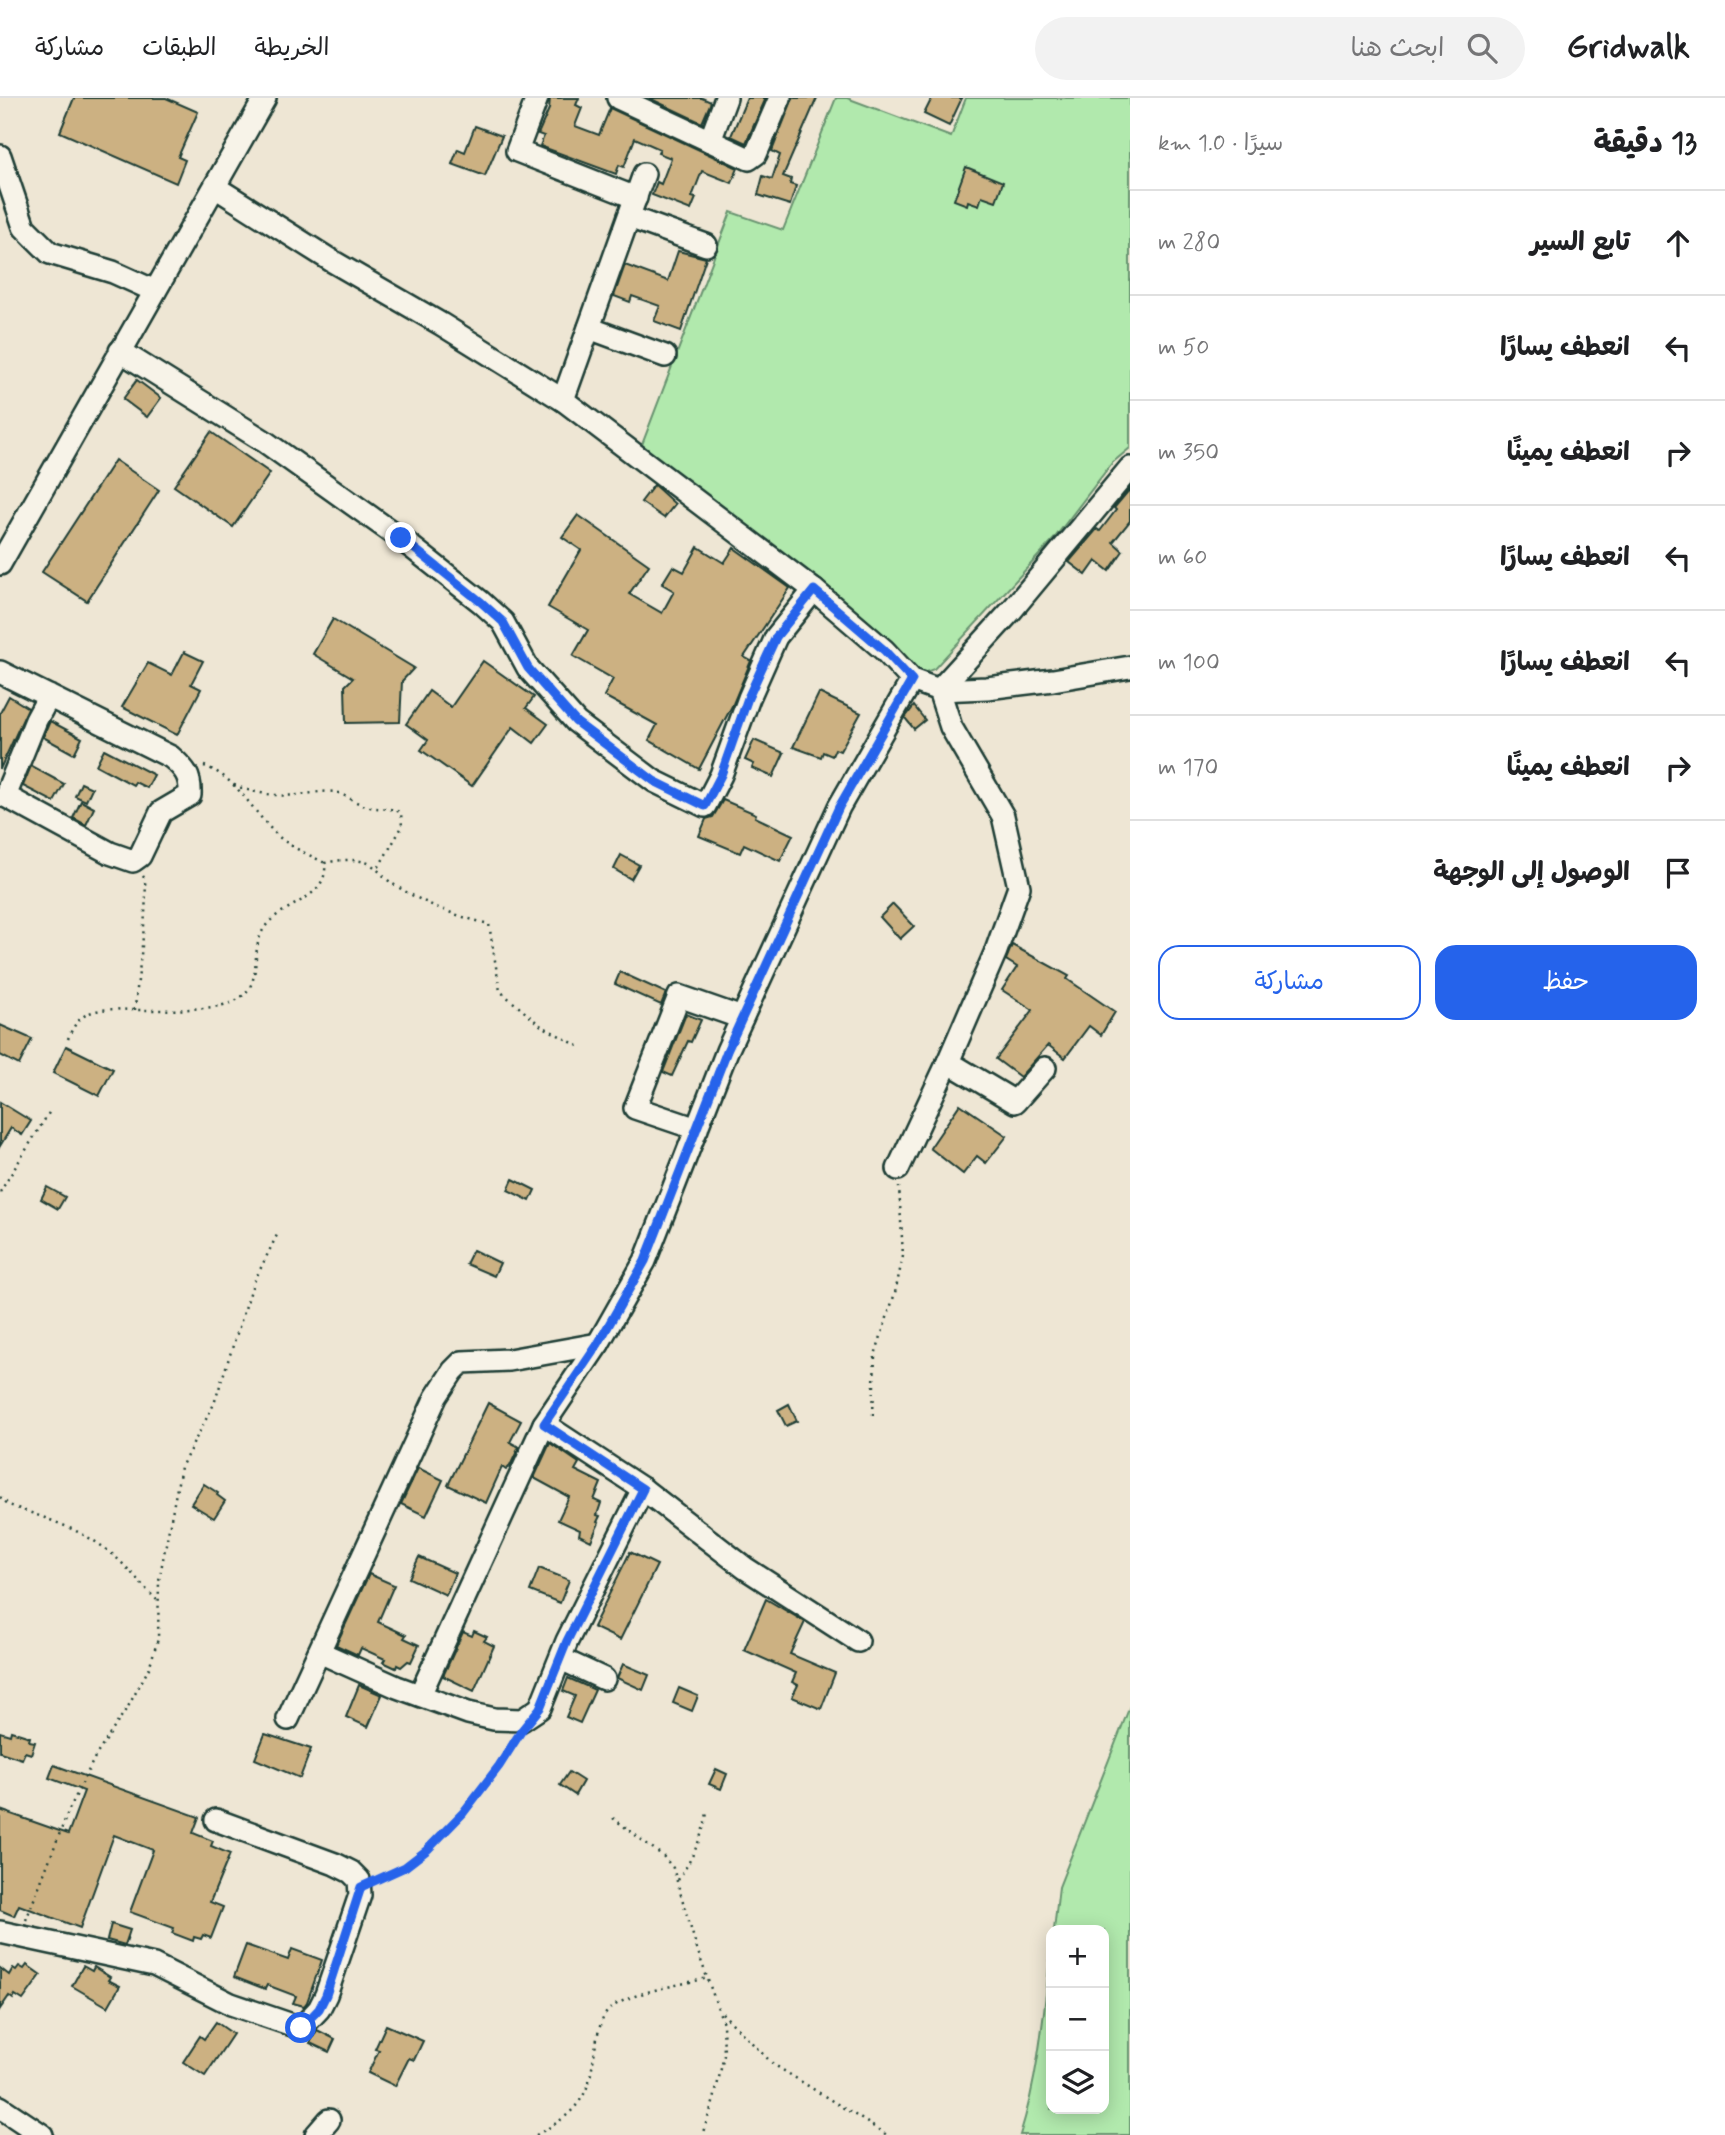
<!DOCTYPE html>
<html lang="ar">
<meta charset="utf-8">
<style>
:root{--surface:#fff;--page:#f2f2f2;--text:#202124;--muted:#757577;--line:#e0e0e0;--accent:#2563eb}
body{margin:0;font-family:Mynerve,"Playpen Sans Arabic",sans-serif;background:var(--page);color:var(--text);direction:rtl}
.controls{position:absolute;right:21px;bottom:21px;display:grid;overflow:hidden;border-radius:14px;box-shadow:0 4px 18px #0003}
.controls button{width:63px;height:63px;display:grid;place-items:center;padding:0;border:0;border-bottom:2px solid var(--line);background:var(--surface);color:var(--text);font:35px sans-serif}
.stop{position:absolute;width:21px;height:21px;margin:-16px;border:5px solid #2563eb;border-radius:50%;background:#fff}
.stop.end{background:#2563eb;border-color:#fff;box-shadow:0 2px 7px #0008}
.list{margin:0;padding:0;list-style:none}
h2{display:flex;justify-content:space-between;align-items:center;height:91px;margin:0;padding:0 28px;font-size:30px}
h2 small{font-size:23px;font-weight:400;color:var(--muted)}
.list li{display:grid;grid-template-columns:46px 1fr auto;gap:21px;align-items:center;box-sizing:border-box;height:105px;padding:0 28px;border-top:2px solid var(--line)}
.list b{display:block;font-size:26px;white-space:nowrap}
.list em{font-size:23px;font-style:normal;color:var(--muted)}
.actions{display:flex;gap:14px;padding:21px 28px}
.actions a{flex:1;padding:16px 0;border:2px solid var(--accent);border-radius:21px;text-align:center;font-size:24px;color:var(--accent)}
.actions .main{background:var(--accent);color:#fff}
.icon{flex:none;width:38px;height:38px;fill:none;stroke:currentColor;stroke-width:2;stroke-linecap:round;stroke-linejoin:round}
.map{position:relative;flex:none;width:1130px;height:2037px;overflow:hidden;direction:ltr}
header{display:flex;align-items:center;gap:42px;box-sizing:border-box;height:98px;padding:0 35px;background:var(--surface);border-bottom:2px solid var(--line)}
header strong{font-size:33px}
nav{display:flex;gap:38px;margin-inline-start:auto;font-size:24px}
.search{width:490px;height:63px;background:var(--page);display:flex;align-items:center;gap:18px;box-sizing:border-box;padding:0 24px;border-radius:38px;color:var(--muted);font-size:26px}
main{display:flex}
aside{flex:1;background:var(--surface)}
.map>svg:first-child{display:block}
.green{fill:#b1e9ad;stroke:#689370;stroke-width:2}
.building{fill:#ccb182;stroke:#1f3d34;stroke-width:2}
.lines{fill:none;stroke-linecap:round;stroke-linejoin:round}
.minor-casing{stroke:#1f3d34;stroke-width:26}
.path{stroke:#1f3d34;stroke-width:2.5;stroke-dasharray:2 5;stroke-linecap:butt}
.minor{stroke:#f7f3e8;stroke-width:21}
.route{stroke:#2563eb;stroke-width:9}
</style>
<header>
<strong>Gridwalk</strong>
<div class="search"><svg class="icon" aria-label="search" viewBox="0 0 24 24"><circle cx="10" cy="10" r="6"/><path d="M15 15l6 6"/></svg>ابحث هنا</div>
<nav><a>الخريطة</a><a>الطبقات</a><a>مشاركة</a></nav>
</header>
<main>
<aside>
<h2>13 دقيقة<small>سيرًا · 1.0 km</small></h2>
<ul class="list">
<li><svg class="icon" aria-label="ahead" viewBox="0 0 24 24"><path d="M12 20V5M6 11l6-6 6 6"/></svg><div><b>تابع السير</b></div><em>280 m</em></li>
<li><svg class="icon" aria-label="left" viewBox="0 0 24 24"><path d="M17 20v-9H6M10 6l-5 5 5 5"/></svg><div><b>انعطف يسارًا</b></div><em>50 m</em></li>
<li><svg class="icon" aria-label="right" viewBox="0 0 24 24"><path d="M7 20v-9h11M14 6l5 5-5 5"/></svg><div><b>انعطف يمينًا</b></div><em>350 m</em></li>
<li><svg class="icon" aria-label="left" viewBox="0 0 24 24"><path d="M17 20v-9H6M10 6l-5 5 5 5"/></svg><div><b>انعطف يسارًا</b></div><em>60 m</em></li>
<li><svg class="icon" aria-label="left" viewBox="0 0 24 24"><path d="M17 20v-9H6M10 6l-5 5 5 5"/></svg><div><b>انعطف يسارًا</b></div><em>100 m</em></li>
<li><svg class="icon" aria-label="right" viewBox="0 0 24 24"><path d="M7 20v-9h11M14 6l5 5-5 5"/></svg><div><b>انعطف يمينًا</b></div><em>170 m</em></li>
<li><svg class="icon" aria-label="arrive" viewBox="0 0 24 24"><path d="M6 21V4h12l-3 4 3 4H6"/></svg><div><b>الوصول إلى الوجهة</b></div></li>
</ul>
<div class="actions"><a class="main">حفظ</a><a>مشاركة</a></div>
</aside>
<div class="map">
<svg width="1130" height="2037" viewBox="0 0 1130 2037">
<rect width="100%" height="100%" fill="#eee6d4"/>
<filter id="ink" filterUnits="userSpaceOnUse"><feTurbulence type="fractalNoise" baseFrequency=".0143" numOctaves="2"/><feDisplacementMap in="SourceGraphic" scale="14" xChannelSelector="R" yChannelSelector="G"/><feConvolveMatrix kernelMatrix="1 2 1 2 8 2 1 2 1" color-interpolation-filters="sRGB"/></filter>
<g filter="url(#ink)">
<g class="green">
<path d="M836 0H847L951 39 966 0H1130V350L1112 365 1053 442 934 571 923 575 910 566 867 523 821 483 640 352 731 114 783 132Z"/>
<path d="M1130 1608V2037H1020C1039 1977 1044 1913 1051 1851V2011H1104V1832H1054L1059 1789Z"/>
</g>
<g class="building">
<path d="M74 0H166L198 14 178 59 185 62 176 85 60 34Z"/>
<path d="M550 0H579L576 7 582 10 575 28 599 37 610 10 738 70 732 85 702 73 692 99 696 100 691 112 652 97 657 84 661 86 671 60 658 55 660 51 635 40 624 69 619 67 616 76 540 48 544 38 538 36 549 11Z"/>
<path d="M649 0H702L711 4 702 25Z"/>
<path d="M747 0H766L746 45 731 38Z"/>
<path d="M793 0H817L783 78 791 81 790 86 796 88 790 107 758 97 763 78 772 81 780 57 772 53Z"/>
<path d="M932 0H962L949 28 924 16Z"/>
<path d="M475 28 502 38 485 78 452 66 458 51 465 54Z"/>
<path d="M966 69 1003 84 996 103 982 98 979 107 968 103 967 107 954 102Z"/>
<path d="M678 153 706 160 681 233 654 223 660 208 632 198 630 204 614 198 625 167 668 183Z"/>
<path d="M137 282 161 300 147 319 123 301Z"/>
<path d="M211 334 270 375 233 429 174 388Z"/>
<path d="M115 362 159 392 87 503 42 474Z"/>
<path d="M654 387 675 406 664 420 641 404Z"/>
<path d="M1130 391V423L1113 444 1123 453 1109 473 1096 463 1086 477 1069 464 1097 431 1100 433 1116 412 1114 410Z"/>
<path d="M578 417 649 467 629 496 662 515 674 493 662 486 673 468 684 474 698 449 724 465 734 450 790 490 744 559 751 563 733 606 699 671 649 642 657 627 604 598 613 581 573 558 588 532 548 509 581 452 562 439Z"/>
<path d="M333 521 414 570 402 583 400 624 346 625 345 588 353 580 313 556Z"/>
<path d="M184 554 203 563 191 586 201 591 177 637 122 609 148 565 172 577Z"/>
<path d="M483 563 534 599 526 610 548 626 534 645 513 629 472 688 421 652 428 642 406 626 429 593 451 609Z"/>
<path d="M819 595 861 615 840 653 835 651 832 658 823 654 821 659 793 649Z"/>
<path d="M9 598 28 610 0 671V615Z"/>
<path d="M914 608 925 622 914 631 905 620Z"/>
<path d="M50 623 82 640 74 656 43 639Z"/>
<path d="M754 642 784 655 773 679 752 670 754 666 745 662Z"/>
<path d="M104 651 154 677 147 690 135 684 133 687 96 667Z"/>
<path d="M31 668 64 686 54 704 23 688Z"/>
<path d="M81 685 92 690 86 703 75 698Z"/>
<path d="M723 702 756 716 755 719 793 737 780 763 744 746 740 755 699 738 706 721 713 719Z"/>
<path d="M81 703 94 710 86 727 73 720Z"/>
<path d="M621 757 639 767 631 781 614 771Z"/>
<path d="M893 806 914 828 900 841 880 819Z"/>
<path d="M1012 847 1069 878 1067 881 1115 914 1101 937 1089 928 1065 960 1048 947 1020 979 996 961 1033 912 1002 892 1017 869 1006 862Z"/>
<path d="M620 874 666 895 661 907 615 886Z"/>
<path d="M686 916 701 922 691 944 688 943 672 978 663 974Z"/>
<path d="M0 927 32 941 19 967 0 957Z"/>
<path d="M66 948 113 971 99 998 53 975Z"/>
<path d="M0 1004 31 1023 22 1037 11 1030 0 1048Z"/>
<path d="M960 1006 1007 1038 986 1065 977 1058 963 1076 930 1050Z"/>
<path d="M513 1081 535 1092 530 1103 508 1092Z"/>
<path d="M47 1089 65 1099 58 1111 41 1101Z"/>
<path d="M473 1152 500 1165 494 1178 466 1166Z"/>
<path d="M488 1305 521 1323 510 1344 519 1349 510 1368 506 1372 502 1369 486 1405 448 1387Z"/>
<path d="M789 1306 797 1323 786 1328 778 1312Z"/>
<path d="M550 1345 579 1365 575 1372 601 1385 594 1402 601 1405 597 1417 600 1418 597 1424 599 1425 591 1443 579 1437 580 1432 558 1422 569 1399 534 1380Z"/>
<path d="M418 1370 443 1382 426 1418 401 1406Z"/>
<path d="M204 1386 218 1395 217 1397 225 1403 214 1420 191 1406Z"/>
<path d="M630 1454 657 1467 620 1542 593 1529Z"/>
<path d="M419 1459 455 1475 446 1497 409 1480Z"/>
<path d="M539 1470 569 1482 560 1505 530 1493Z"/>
<path d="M369 1476 394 1487 378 1524 406 1537 404 1540 419 1547 411 1564 408 1563 401 1569 397 1567 396 1570 383 1564 385 1561 361 1550 358 1557 336 1547Z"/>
<path d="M766 1501 805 1524 790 1556 835 1575 821 1611 792 1599 798 1587 792 1584 796 1575 744 1552Z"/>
<path d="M474 1533 487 1539 484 1543 494 1548 474 1593 443 1578 463 1534 472 1538Z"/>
<path d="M623 1566 649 1577 643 1592 617 1580Z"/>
<path d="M568 1580 595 1592 580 1625 566 1619 575 1598 563 1593Z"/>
<path d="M359 1587 382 1597 368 1629 346 1619Z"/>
<path d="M679 1590 698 1598 692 1613 673 1605Z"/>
<path d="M11 1633 30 1639 29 1643 35 1644 31 1656 25 1654 22 1661 0 1654V1634L10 1637Z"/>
<path d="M265 1636 311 1651 300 1680 255 1661Z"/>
<path d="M54 1667 199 1719 193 1735 213 1743 211 1748 230 1756 210 1804 223 1809 211 1840 203 1837 201 1841 194 1839 193 1843 172 1835 174 1830 130 1814 153 1752 114 1737 80 1830 19 1807 14 1818 0 1812V1712L68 1736 84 1693 49 1680Z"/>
<path d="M716 1671 727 1676 721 1691 709 1686Z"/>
<path d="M569 1674 583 1683 575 1697 560 1687Z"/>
<path d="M111 1826 130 1832 125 1847 107 1842Z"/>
<path d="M246 1847 288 1862 292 1851 322 1862 307 1904 304 1908 293 1905 296 1898 267 1887 265 1891 234 1879Z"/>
<path d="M27 1867 41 1877 23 1902 15 1897 13 1901 9 1898 0 1911V1870L9 1877 13 1870 16 1872 19 1868 24 1871Z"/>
<path d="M83 1868 92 1873 94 1869 110 1879 108 1882 120 1888 108 1909 72 1888Z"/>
<path d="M216 1924 233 1936 205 1978 183 1964 200 1938 204 1941Z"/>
<path d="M386 1927 423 1943 414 1962 409 1960 395 1988 368 1975 379 1952 375 1951Z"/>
<path d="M317 1932 335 1941 329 1954 310 1945Z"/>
</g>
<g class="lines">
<g class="minor-casing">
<g id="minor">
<path d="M537 0 517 53 636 100"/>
<path d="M618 0 749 61 756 56 780 0"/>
<path d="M710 43 726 0"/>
<path d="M0 58 24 129 50 155 113 174 155 193"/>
<path d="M215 89 332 163 441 226 563 302 814 492 884 552 912 582 939 592 987 590 1053 582 1130 569"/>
<path d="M629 119 706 147"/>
<path d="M589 230 665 258"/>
<path d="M120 253 264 343 400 440 481 504 503 524 528 570 576 624 654 683 705 708 721 677 749 600 776 539 814 492"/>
<path d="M563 302 644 76"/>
<path d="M0 466 265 0"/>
<path d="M0 574 171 659C185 671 191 678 190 697L161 714 140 758 133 763 110 755 7 699 8 691 36 622 49 598"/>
<path d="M1045 970 1015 1004 948 964 996 853 1019 789 1003 718 951 629 939 592 1011 513 1130 370"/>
<path d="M697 1031 635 1010 679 898 742 920"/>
<path d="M898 1071 948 964"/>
<path d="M544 1326 643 1391 745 1470 858 1543"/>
<path d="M319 1554 397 1589 468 1615 494 1621 522 1622 540 1610 567 1543 643 1391"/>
<path d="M561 1561 604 1581"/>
<path d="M420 1597 544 1326 598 1246 645 1163 727 953 839 709 912 582"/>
<path d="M288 1621 436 1299 453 1273 462 1264 509 1262 598 1246"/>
<path d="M0 1834 154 1867 231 1906 301 1930 319 1911 326 1897 360 1797 359 1782 351 1774 335 1766 216 1722"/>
<path d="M0 2009 42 2037"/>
<path d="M316 2037 329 2022"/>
</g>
</g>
<g class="path">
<path d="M204 668C236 679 251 711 274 734 287 748 308 756 325 765"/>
<path d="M234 687C252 695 278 699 298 697 309 696 324 692 335 694 347 697 358 707 370 709 383 712 389 708 401 715L402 729 377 772"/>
<path d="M135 912C136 888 152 791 143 778"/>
<path d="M68 941C82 902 112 913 145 912 164 912 213 912 230 905 267 890 248 858 263 832 278 805 329 803 325 765 337 762 355 760 368 765 377 769 385 781 393 786 423 805 454 818 489 826L500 893 540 927 580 949"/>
<path d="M0 1094 50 1013"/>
<path d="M873 1317 875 1257 895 1195 903 1158 899 1089"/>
<path d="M0 1399 9 1407C44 1420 83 1431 112 1456 129 1470 142 1488 158 1503"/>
<path d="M613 1720 663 1758 673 1770 697 1851 723 1925 724 1957 714 2002 702 2037"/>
<path d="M377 1782C387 1777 398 1773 407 1767 449 1739 491 1682 517 1639"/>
<path d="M678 1782C692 1761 702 1740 707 1715"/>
<path d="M26 1822 68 1714 95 1659 129 1607 149 1570 158 1541 159 1482 181 1369 214 1306 253 1186 277 1137"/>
<path d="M722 1915 773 1966 887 2037"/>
<path d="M536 2037C556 2026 573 2016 584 1996 597 1973 592 1925 611 1910 634 1893 680 1887 708 1880"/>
</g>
<use href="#minor" class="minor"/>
</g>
</g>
<g class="lines" filter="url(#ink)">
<path class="route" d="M301 1930 319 1911 326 1897 361 1789 405 1769 427 1752 463 1715 499 1668 522 1632 540 1610 567 1543 643 1391 544 1326 598 1246 645 1163 727 953 839 709 912 582 884 552 814 492 776 539 748 600 721 677 705 708 654 683 576 624 528 570 503 524 481 504 401 440"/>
</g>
</svg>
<div class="controls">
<button>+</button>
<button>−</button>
<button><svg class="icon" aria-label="layers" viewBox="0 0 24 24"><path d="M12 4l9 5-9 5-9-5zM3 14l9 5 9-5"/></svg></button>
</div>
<div class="stop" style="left:301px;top:1930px"></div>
<div class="stop end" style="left:401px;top:440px"></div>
</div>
</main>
